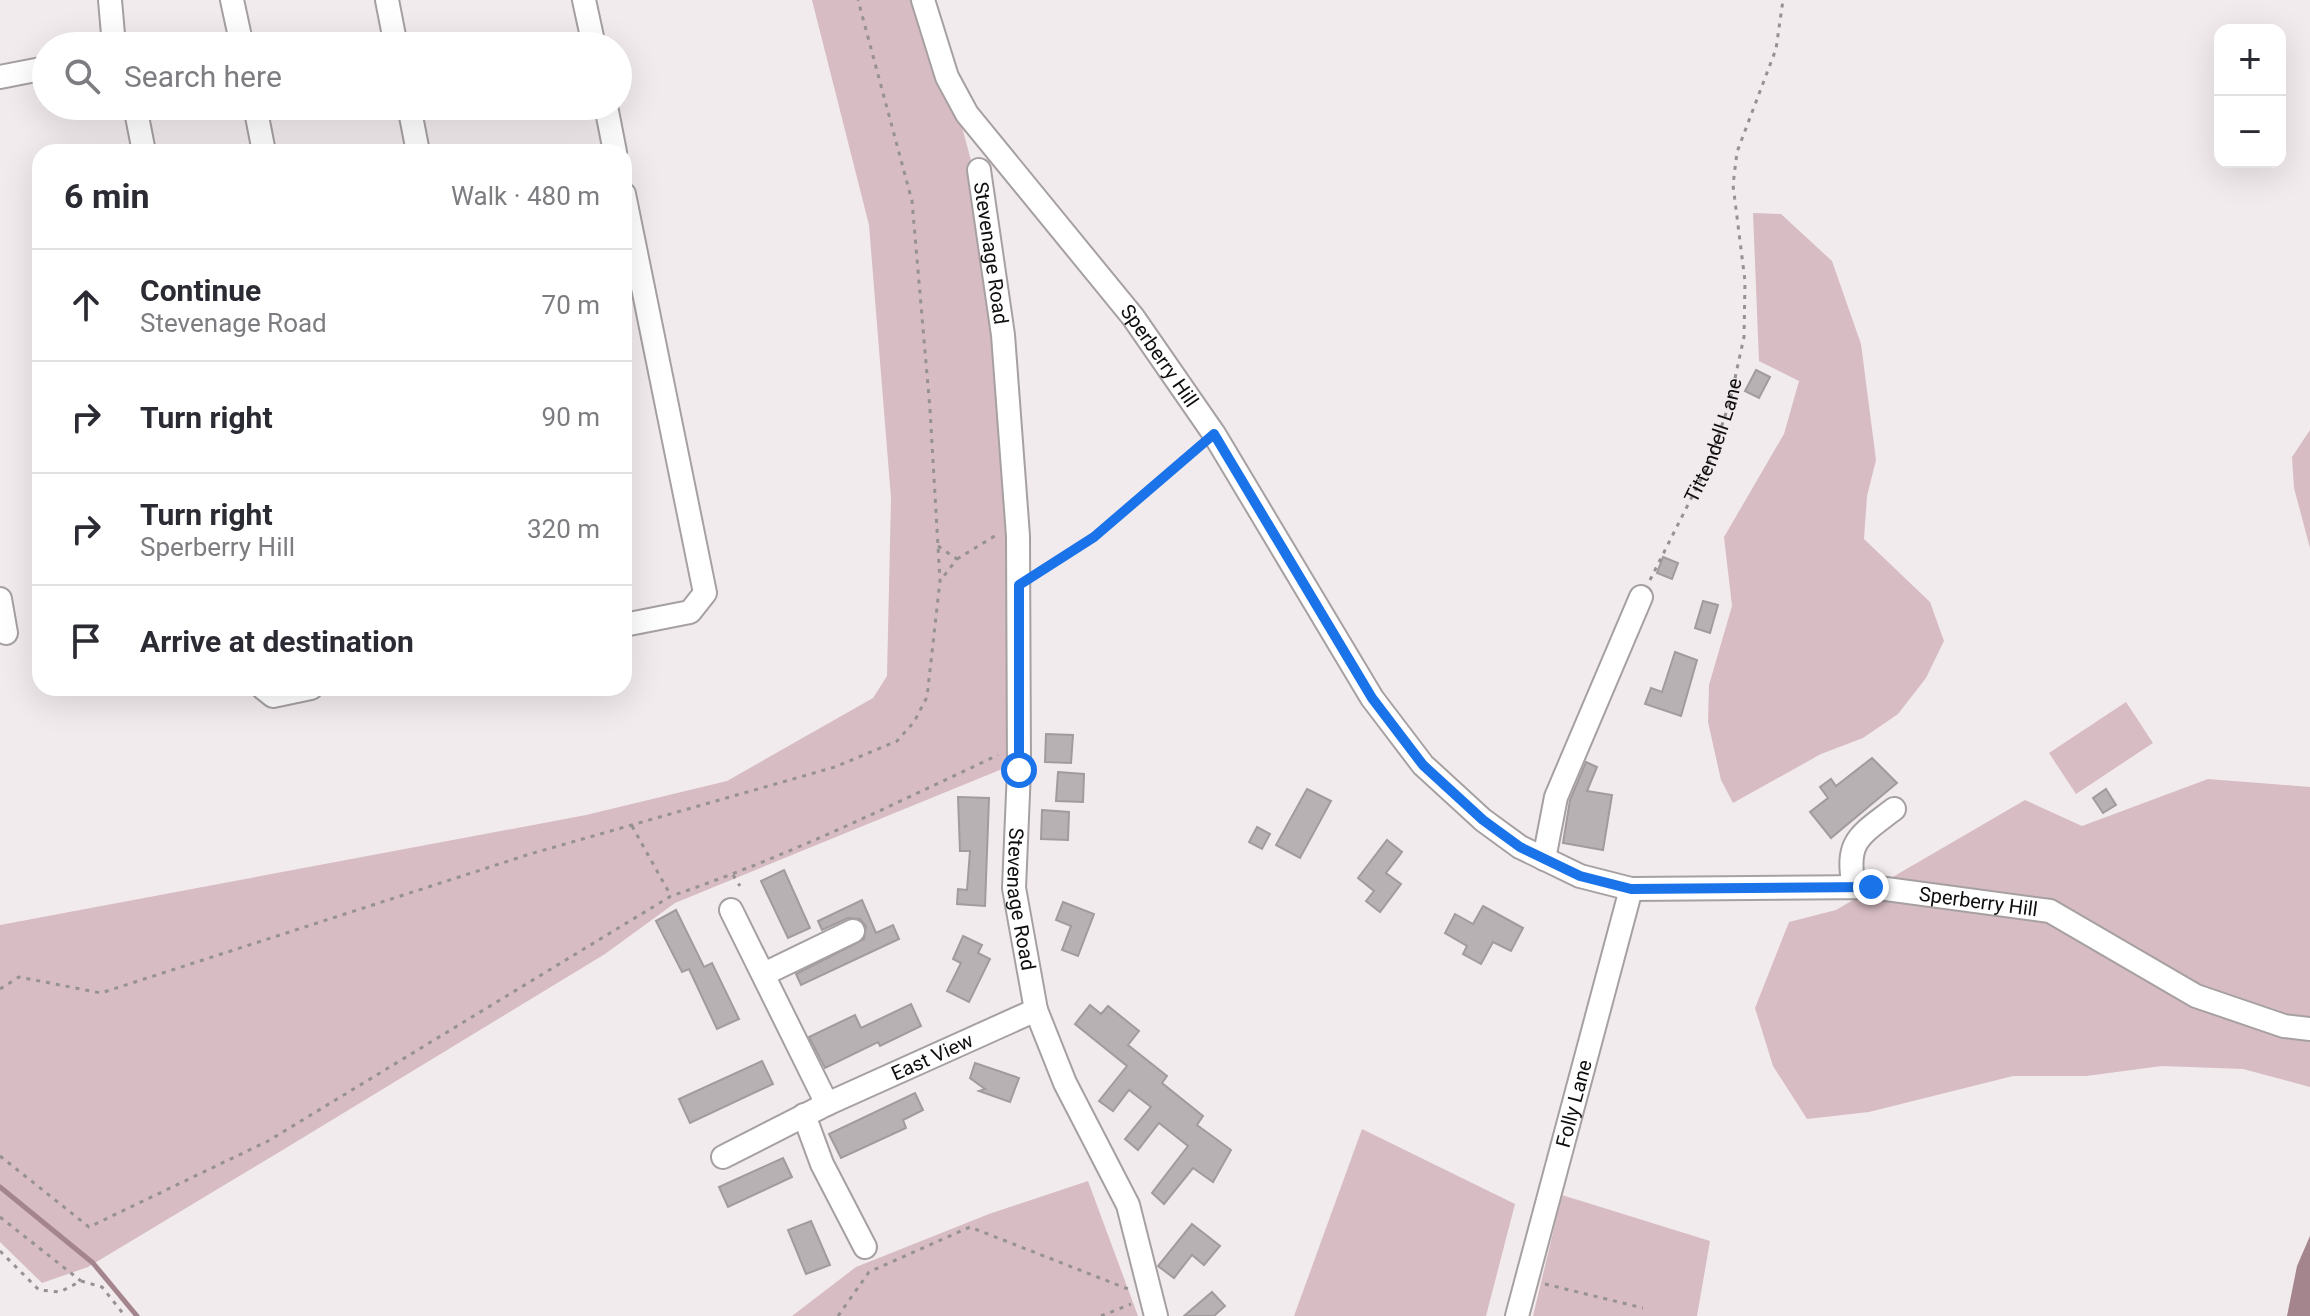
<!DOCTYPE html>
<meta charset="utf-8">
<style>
:root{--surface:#fff;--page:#f2f2f3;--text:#2b2b33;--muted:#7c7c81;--line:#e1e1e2}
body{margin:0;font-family:Roboto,sans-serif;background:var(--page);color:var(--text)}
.controls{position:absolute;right:24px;top:24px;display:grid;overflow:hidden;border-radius:16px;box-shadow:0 8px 32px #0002}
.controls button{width:72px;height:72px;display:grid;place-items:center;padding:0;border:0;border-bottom:2px solid var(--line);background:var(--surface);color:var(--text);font:40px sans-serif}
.stop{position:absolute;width:24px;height:24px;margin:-18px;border:6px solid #1a73e8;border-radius:50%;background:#fff}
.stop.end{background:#1a73e8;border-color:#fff;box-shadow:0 2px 8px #0008}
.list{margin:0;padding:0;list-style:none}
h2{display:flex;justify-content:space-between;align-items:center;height:104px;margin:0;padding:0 32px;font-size:34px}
h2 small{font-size:26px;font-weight:400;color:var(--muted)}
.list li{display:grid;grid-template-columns:52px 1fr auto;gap:24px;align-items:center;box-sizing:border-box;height:112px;padding:0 32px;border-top:2px solid var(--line)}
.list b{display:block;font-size:30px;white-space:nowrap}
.list p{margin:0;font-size:26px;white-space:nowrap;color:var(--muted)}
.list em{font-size:26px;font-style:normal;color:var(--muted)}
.icon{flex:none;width:44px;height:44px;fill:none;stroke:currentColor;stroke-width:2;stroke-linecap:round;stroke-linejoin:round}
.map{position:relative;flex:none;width:2310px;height:1316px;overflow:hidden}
.search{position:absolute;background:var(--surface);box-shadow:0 8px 32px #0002;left:32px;top:32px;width:600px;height:88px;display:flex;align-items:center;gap:20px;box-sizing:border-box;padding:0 28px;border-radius:44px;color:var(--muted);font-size:30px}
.panel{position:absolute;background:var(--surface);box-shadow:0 8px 32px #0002;left:32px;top:144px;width:600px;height:552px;border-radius:24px}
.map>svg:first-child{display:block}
.green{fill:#d7bcc3}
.water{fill:#a5858d}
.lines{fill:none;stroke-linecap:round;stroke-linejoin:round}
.stream{stroke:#a5858d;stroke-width:5}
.building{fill:#b8b1b3;stroke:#a29b9d;stroke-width:2}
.minor-casing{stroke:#a6a0a1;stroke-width:26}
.path{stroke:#969192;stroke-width:3;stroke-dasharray:4 6;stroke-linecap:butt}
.minor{stroke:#fff;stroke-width:22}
.route{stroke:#1a73e8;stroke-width:10}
.labels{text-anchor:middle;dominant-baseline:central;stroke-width:6;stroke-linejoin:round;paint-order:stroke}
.street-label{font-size:20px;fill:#0f0d0e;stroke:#f2ebed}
</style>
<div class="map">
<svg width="2310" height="1316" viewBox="0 0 2310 1316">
<rect width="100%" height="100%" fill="#f2ebed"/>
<g class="green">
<path d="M812 0H915L959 116 972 164 996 336 1008 519 1012 765 675 903 605 954 286 1148 88 1267 42 1283 0 1242V925L586 815 727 781 873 698 887 676 891 498 869 225Z"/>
<path d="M1753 213 1781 214 1832 261 1861 344 1876 460 1867 496 1864 539 1930 602 1944 641 1926 678 1898 714 1863 738 1821 754 1733 803 1721 780 1708 722 1709 685 1732 606 1724 537 1784 434 1799 381 1759 361Z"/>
<path d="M2310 430V548L2294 488 2292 457Z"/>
<path d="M2126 702 2153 743 2076 794 2049 753Z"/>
<path d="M2208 779 2310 787V1087L2243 1069 2162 1066 2086 1076H2013L1869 1112 1807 1119 1773 1066 1755 1008 1789 922 1836 910 2025 800 2082 826Z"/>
<path d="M1362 1129 1515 1204 1486 1316H1294Z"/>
<path d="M1088 1181 1138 1316H792L856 1267 989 1214Z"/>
<path d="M1562 1195 1710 1241 1697 1316H1533Z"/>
</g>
<path class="water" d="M2310 1236V1316H2287L2297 1266Z"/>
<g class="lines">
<path class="stream" d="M0 1187 93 1263 137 1316"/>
</g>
<g class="building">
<path d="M1756 370 1770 377 1759 398 1745 391Z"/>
<path d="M1663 557 1678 563 1672 579 1657 573Z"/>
<path d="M1703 601 1718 605 1710 633 1695 628Z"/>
<path d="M1675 652 1697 660 1681 716 1645 704 1651 688 1662 692Z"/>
<path d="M1046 734 1073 735 1071 763 1045 762Z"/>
<path d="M1872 758 1897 783 1831 838 1810 812 1828 798 1820 787 1831 779 1836 786Z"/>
<path d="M1586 762 1597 767 1587 791 1612 795 1603 850 1563 843 1570 800Z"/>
<path d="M1058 772 1084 774 1083 802 1056 801Z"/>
<path d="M1307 789 1331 801 1300 858 1276 845Z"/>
<path d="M2106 789 2116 805 2103 813 2093 798Z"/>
<path d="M958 797 989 798 985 906 957 904 958 889 967 890 970 851H960Z"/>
<path d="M1042 810 1069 812 1068 840 1041 839Z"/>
<path d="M1257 827 1270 834 1262 849 1249 842Z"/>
<path d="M1387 840 1402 852 1386 873 1401 884 1380 912 1366 901 1374 891 1358 878Z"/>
<path d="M784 870 810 928 788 938 761 881Z"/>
<path d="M862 900 876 933 893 925 899 939 801 985 796 974 864 939 866 926 860 919 848 918 822 930 818 921Z"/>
<path d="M1063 902 1094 914 1078 956 1062 950 1071 926 1056 920Z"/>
<path d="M1483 906 1523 928 1511 951 1493 942 1481 964 1463 954 1467 946 1445 933 1455 914 1473 924Z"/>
<path d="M676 910 704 967 712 963 739 1019 717 1029 689 969 682 972 656 921Z"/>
<path d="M963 936 982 945 978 953 990 959 969 1002 947 991 961 963 953 959Z"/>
<path d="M911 1004 921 1026 880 1046 878 1042 825 1068 809 1037 855 1015 861 1028Z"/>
<path d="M1090 1005 1101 1014 1108 1006 1139 1031 1128 1045 1167 1076 1162 1083 1203 1116 1197 1125 1231 1150 1213 1182 1193 1168 1164 1204 1152 1193 1188 1146 1159 1123 1138 1150 1125 1139 1151 1107 1129 1090 1113 1111 1099 1101 1127 1066 1075 1024Z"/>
<path d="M762 1061 773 1084 690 1123 679 1099Z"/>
<path d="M975 1063 1019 1078 1010 1102 979 1091 985 1089 970 1078Z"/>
<path d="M915 1093 923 1110 903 1120 906 1128 841 1158 829 1134Z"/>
<path d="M783 1158 792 1177 728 1207 719 1187Z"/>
<path d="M811 1221 830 1265 806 1274 788 1230Z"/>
<path d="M1192 1224 1220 1246 1204 1265 1192 1255 1174 1278 1158 1266Z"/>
<path d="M1212 1292 1225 1306 1214 1316H1184Z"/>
</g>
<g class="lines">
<g class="minor-casing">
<g id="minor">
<path d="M110 0 114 46"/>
<path d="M232 0 242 46"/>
<path d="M387 0 396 46"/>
<path d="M584 0 594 46"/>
<path id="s2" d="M923 0 947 77 967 114 1133 317 1214 434 1372 698 1423 765 1483 820 1520 847 1580 876 1631 889 1871 887 2050 911 2196 996 2284 1026 2310 1029"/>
<path d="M0 77 46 68"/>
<path d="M135 106 144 152"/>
<path d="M255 106 264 152"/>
<path d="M409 106 418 152"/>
<path d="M606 106 615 152"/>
<path id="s3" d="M979 170 1003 335 1018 536 1019 770 1014 888 1036 1010 1065 1083 1128 1205 1156 1316"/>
<path d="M624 194 705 593 690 612 624 625"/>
<path d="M0 599 6 633"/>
<path d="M263 688 273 696 311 688"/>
<path d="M1544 859 1556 797 1641 597"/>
<path d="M1854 887C1845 841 1859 836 1894 809"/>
<path d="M731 910 827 1104"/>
<path d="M764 974 853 931"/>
<path d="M804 1115 822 1164 865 1247"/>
<path id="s4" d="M723 1157 827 1104 1036 1010"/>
<path id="s5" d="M1517 1316 1631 889"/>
</g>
</g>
<g class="path">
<path d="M938 546 957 559 940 581"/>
<path d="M957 559 998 534"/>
<path d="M1039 572 1094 537 1199 446"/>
<path id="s1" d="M1650 580 1710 461 1730 401 1744 337 1745 281 1733 185 1737 152 1776 49 1783 0"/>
<path d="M632 826 671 896"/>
<path d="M733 875 740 886"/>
<path d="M0 989 19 977 101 993 530 854 835 767 897 741 914 722 927 697 940 581 930 409 912 201 858 0"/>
<path d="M0 1156 89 1227 268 1141 671 896C784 858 890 806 998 755"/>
<path d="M0 1217 81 1281"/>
<path d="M0 1251 39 1290 60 1292 81 1281 102 1287 125 1316"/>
<path d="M1545 1284 1643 1308"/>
<path d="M838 1316 869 1272 970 1227 1128 1289"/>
<path d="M1101 1316 1131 1304"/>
</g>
<use href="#minor" class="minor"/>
</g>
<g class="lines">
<path class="route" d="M1019 770V585L1094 537 1214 434 1372 698 1423 765 1483 820 1520 847 1580 876 1631 889 1871 887"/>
</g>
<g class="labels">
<g class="street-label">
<text stroke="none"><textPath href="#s3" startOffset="84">Stevenage Road</textPath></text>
<text stroke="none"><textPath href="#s2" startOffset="432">Sperberry Hill</textPath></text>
<text stroke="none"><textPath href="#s1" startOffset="154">Tittendell Lane</textPath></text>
<text stroke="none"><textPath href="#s3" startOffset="732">Stevenage Road</textPath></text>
<text stroke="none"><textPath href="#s2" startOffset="1514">Sperberry Hill</textPath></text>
<text stroke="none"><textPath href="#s4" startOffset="232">East View</textPath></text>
<text stroke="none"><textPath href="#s5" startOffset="220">Folly Lane</textPath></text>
</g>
</g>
</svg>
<div class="controls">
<button>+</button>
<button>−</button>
</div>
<div class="stop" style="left:1019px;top:770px"></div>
<div class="stop end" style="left:1871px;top:887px"></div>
<div class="search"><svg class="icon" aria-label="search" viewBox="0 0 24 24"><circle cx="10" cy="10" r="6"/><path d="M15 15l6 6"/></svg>Search here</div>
<section class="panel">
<h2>6 min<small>Walk · 480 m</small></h2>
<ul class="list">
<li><svg class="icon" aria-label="ahead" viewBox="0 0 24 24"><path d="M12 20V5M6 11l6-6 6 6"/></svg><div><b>Continue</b><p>Stevenage Road</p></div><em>70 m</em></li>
<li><svg class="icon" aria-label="right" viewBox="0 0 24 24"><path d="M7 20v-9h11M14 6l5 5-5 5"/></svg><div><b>Turn right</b></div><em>90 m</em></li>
<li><svg class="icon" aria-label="right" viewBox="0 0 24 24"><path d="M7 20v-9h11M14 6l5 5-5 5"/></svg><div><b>Turn right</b><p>Sperberry Hill</p></div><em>320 m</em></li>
<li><svg class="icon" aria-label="arrive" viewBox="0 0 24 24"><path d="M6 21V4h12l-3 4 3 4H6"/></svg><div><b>Arrive at destination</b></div></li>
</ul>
</section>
</div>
